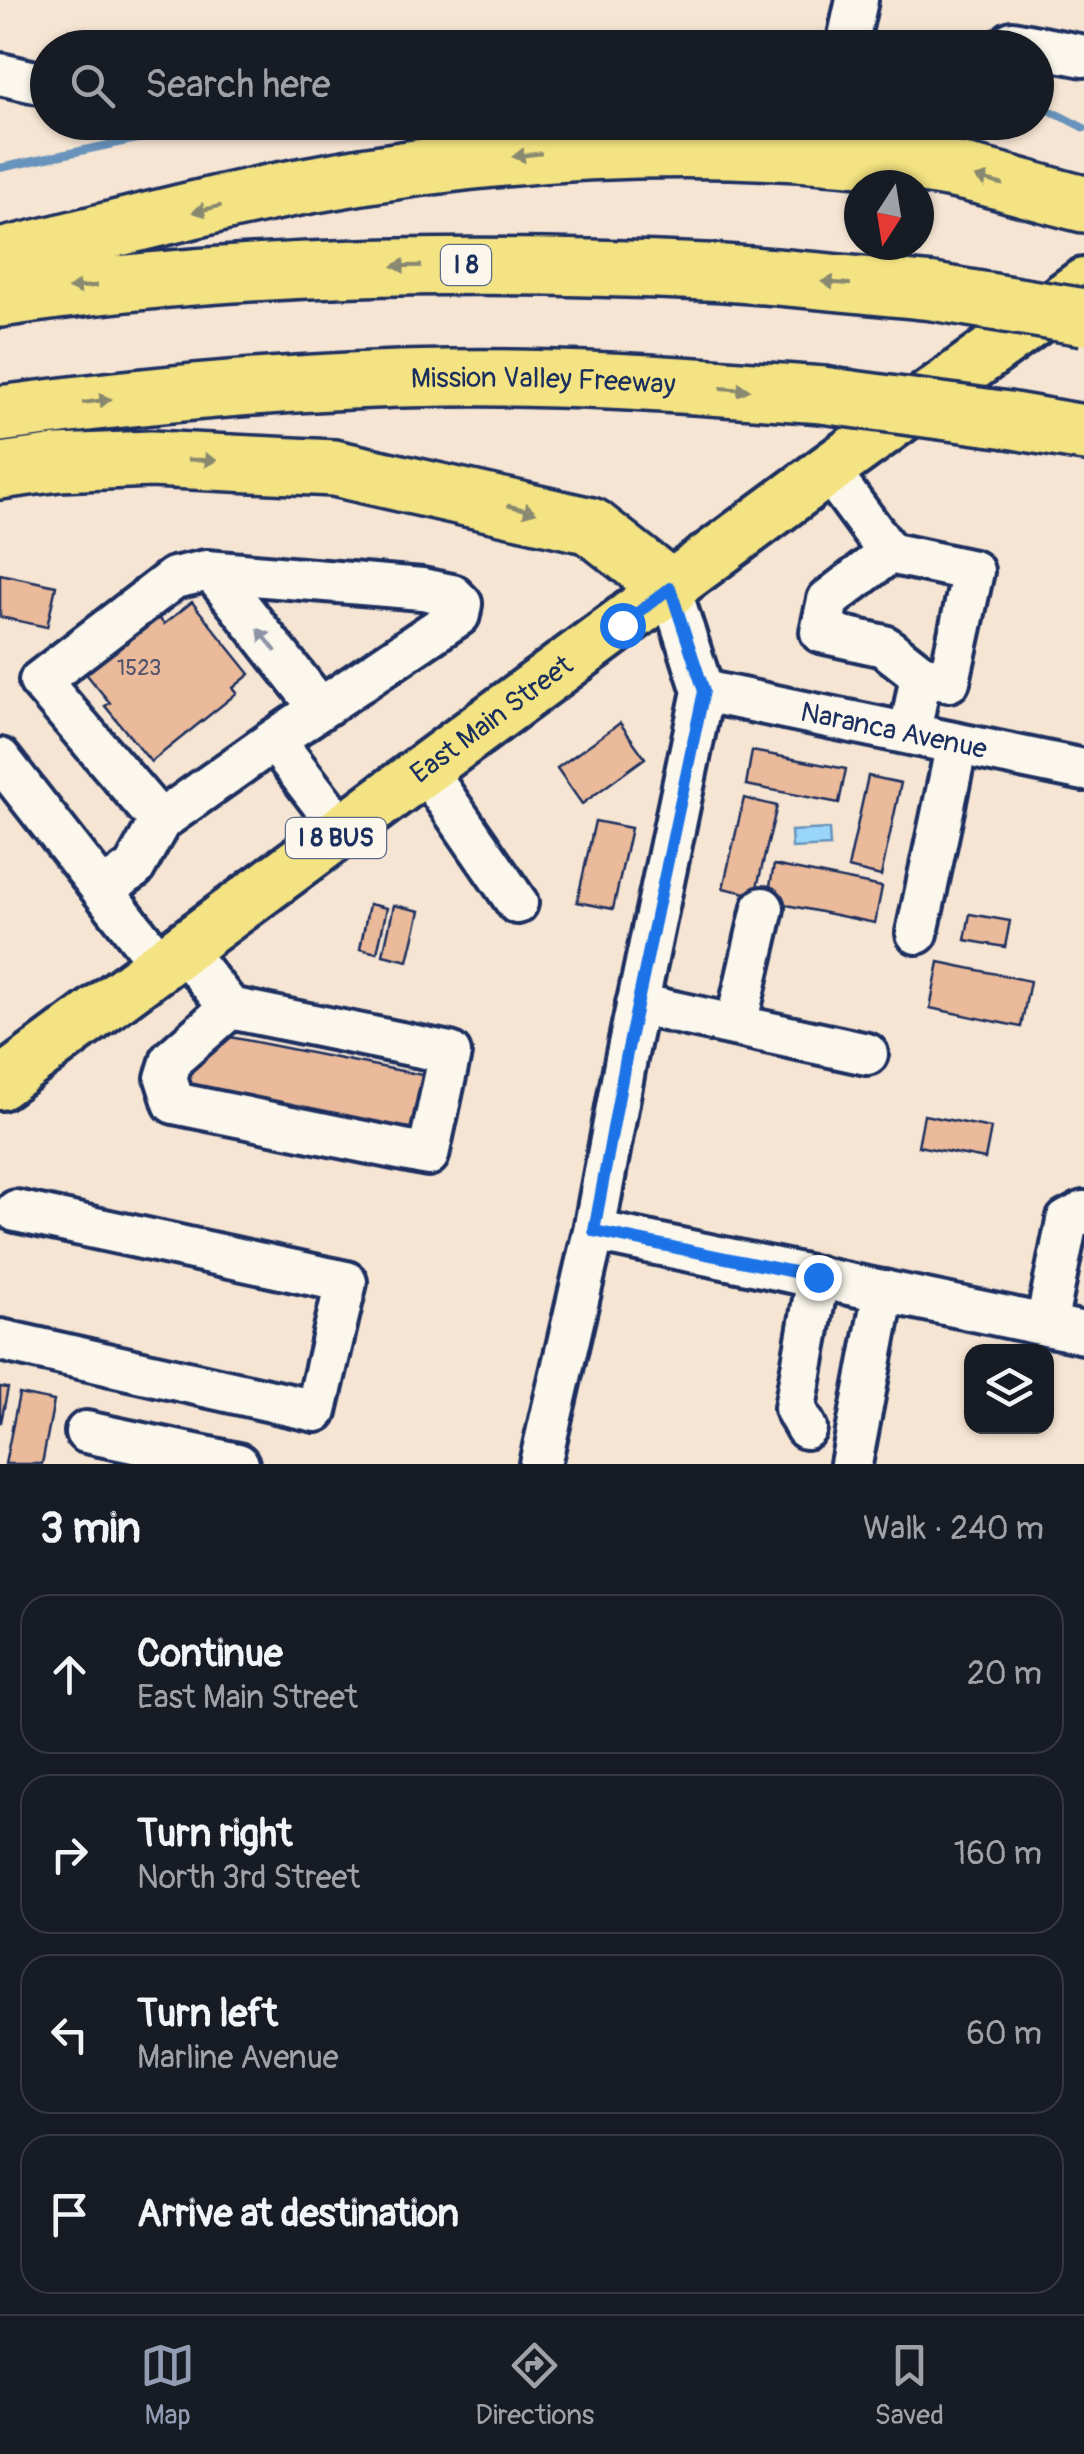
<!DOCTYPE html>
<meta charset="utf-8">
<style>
:root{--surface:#171b24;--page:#242831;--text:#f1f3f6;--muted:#9ea1a6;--line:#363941;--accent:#919bb2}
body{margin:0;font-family:Pangolin,sans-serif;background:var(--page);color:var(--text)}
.controls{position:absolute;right:30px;bottom:30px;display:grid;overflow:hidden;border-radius:20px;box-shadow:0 2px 8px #0004}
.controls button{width:90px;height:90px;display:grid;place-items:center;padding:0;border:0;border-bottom:2px solid var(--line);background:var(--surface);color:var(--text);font:50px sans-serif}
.compass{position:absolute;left:844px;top:170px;width:90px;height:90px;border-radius:50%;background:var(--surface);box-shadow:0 2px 8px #0004;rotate:192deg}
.stop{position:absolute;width:30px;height:30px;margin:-22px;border:8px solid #1a73e8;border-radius:50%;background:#fff}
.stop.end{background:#1a73e8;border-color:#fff;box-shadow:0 2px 10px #0008}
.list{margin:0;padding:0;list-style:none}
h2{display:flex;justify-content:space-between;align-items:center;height:130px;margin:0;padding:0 40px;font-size:42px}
h2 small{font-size:32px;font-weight:400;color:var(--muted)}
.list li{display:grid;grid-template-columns:65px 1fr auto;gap:30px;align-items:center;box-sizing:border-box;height:160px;margin:0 20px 20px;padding:0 20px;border:2px solid var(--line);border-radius:30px}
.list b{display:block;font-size:38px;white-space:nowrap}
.list p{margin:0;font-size:32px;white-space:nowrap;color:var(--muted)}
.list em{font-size:32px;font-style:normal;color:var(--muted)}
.icon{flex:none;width:55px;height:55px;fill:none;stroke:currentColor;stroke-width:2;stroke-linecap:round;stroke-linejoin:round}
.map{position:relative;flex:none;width:1084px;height:1464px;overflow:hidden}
.search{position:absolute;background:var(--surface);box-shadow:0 2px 8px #0004;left:30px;right:30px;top:30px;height:110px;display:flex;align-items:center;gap:25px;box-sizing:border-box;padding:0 35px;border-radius:55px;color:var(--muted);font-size:38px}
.sheet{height:850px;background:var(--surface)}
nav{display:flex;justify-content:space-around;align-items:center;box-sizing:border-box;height:140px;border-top:2px solid var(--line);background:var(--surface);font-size:28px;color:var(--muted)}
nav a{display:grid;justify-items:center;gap:5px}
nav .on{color:var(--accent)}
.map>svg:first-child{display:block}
.water{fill:#9ad6fb;stroke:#6793bc;stroke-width:2.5}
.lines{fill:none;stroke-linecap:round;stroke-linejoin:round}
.stream{stroke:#6793bc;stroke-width:8}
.building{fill:#eaba9a;stroke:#1b2f5e;stroke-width:2.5}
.minor-casing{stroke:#1b2f5e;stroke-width:48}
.major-casing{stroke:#1b2f5e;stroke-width:58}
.highway-casing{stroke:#1b2f5e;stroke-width:62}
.minor{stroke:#fbf7ec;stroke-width:40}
.major{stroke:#f4e382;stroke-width:50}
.highway{stroke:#f4e382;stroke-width:55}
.highway-bridge-casing{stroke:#1b2f5e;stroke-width:62;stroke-linecap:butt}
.highway-bridge{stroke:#f4e382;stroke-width:55}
.oneway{fill:#888970}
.oneway2{fill:#8b93a5}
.route{stroke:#1a73e8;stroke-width:12}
.labels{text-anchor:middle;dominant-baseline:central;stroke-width:8;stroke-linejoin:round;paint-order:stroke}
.number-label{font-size:22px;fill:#4f526d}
.shield{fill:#fbf7ec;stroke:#5e6b89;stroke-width:2.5}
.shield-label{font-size:25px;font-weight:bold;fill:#1b2f5e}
.street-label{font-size:28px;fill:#1b2f5e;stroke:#fbf7ec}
</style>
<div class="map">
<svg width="1084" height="1464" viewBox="0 0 1084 1464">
<rect width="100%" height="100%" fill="#f6e5d3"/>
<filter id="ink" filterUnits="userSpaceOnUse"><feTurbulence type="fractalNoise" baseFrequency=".01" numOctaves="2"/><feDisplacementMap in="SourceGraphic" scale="20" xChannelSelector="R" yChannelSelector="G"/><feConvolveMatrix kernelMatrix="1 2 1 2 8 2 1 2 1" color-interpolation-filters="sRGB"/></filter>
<g filter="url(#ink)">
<path class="water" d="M829 829 830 846 792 848 791 831Z"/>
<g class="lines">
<g class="stream">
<path d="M1036 107 1051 111 1084 128"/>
<path d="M0 168 217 122"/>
</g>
</g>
<g class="building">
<path d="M0 574 56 586 47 627 0 617Z"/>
<path d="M192 602 250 674 233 688 237 693 151 762 105 706 110 703 83 670 155 613 164 624Z"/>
<path d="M620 723 645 758 582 804 557 768Z"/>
<path d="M752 751 846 769 839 803 746 785Z"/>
<path d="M868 776 901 783 881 876 848 868Z"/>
<path d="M744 798 777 806 755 895 723 888Z"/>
<path d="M595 821 631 828 613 909 577 902Z"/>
<path d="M774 865 882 887 875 923 767 901Z"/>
<path d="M369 904 387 908 377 953 360 949Z"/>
<path d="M394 905 420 911 408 961 383 955Z"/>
<path d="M970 914 1010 921 1005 947 965 940Z"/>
<path d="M939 962 1030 981 1021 1027 930 1008Z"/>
<path d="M225 1036 427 1076 416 1131 187 1086 194 1051 209 1039 224 1042Z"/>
<path d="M924 1115 991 1128 985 1159 918 1146Z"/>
<path d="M0 1387 8 1388 1 1422H0Z"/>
<path d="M19 1394 54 1401 42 1464H5Z"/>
</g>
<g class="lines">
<g class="minor-casing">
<g id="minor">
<path d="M848 41 857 0"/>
<path d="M1012 42 1084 56"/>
<path d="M0 74 48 85"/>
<path d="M828 470 889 553 973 571 949 681 921 675 910 733"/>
<path d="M889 553 828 600 821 632 884 646 921 675"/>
<path d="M213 572 320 708"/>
<path id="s1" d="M703 691 1084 770"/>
<path d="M274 740 160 821 40 681 174 578 206 571 422 589 452 595 461 604 459 615 274 740 344 832"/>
<path d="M0 759 161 965"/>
<path d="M426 771 517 903"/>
<path d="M103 890 134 868 160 821"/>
<path d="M917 933 957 744"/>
<path d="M183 949 230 1008 172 1059 166 1078 174 1103 428 1155 450 1053 230 1008"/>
<path d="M637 1004 867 1054"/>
<path d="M736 1025 763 908"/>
<path d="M594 1231 1084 1333"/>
<path d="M1046 1325 1067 1221 1084 1212"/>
<path d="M0 1340 316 1411 346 1282 16 1211"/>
<path d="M806 1428 795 1408 818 1277"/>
<path d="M86 1432 238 1464"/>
<path d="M540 1464 594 1231 626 1059 703 691 670 588"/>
<path d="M851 1464 884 1291"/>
</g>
</g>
<g class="major-casing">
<g id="major">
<path id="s2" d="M0 1084 828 470 1084 284"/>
</g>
</g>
<g class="highway-casing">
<g id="highway">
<path d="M0 257C103 233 206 204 310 185 514 147 724 138 929 166 981 173 1033 192 1084 204"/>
<path d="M0 299C234 264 470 261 706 272 782 276 858 285 933 292"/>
<path id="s3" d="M0 414C149 394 298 380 448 378 573 376 697 386 822 395"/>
<path d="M1008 420 1084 433"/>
<path d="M0 471 58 463 151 459 334 468 591 526 670 588"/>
</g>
</g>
<use href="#minor" class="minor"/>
<use href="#major" class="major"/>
<use href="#highway" class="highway"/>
<g class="highway-bridge-casing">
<g id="highway-bridge">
<path d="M933 292 1084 317"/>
<path d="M822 395 1008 420"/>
</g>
</g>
<use href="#highway-bridge" class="highway-bridge"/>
</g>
<defs><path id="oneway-solid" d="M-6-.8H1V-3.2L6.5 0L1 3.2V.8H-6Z" transform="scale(2.5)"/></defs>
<g class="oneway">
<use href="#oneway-solid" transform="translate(527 155) rotate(173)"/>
<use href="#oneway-solid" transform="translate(989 181) rotate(-166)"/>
<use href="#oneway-solid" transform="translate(207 209) rotate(167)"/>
<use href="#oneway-solid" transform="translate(407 266) rotate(179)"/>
<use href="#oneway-solid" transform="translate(836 283) rotate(-175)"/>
<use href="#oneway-solid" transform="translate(83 287) rotate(174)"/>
<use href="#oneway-solid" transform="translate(735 389) rotate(4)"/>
<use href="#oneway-solid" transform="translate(97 401) rotate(-8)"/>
<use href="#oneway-solid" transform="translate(202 460) rotate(2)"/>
<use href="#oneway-solid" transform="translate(522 509) rotate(14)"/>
</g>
<use class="oneway2" href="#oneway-solid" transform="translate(267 640) rotate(-128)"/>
</g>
<g class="lines" filter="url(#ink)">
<path class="route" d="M622 625 670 588 704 691 626 1058 594 1231 818 1277"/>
</g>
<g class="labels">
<g class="number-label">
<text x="139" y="668">1523</text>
</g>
<g class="shield">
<rect x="441" y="245" width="50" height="40" rx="8"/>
<rect x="286" y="818" width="100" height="40" rx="8"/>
</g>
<g class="shield-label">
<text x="466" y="265">I 8</text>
<text x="336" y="838">I 8 BUS</text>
</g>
<g class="street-label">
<text stroke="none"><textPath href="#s3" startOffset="545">Mission Valley Freeway</textPath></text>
<text stroke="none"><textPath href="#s2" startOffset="612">East Main Street</textPath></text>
<text stroke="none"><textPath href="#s1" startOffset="195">Naranca Avenue</textPath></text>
</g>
</g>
</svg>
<div class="controls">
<button><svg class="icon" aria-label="layers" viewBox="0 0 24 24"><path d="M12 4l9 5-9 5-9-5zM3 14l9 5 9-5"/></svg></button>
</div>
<svg class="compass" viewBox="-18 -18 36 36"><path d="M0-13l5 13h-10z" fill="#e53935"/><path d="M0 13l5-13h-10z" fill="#9ea1a6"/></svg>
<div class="stop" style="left:622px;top:625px"></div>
<div class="stop end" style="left:818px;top:1277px"></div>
<div class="search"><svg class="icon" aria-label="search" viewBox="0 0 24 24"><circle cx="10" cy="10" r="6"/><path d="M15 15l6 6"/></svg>Search here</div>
</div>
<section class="sheet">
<h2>3 min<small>Walk · 240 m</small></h2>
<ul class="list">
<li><svg class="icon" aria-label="ahead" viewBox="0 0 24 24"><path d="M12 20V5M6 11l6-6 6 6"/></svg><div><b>Continue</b><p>East Main Street</p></div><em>20 m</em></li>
<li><svg class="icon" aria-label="right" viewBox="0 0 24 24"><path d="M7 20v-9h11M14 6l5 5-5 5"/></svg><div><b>Turn right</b><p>North 3rd Street</p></div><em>160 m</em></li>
<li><svg class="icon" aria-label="left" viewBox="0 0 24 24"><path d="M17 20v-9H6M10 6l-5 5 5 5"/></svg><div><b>Turn left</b><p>Marline Avenue</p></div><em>60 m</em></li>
<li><svg class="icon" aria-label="arrive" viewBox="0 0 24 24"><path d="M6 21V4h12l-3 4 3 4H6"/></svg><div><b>Arrive at destination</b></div></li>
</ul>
</section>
<nav>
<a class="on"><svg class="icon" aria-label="map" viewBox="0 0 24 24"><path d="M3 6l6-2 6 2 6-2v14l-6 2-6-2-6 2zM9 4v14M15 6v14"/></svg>Map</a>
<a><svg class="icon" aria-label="directions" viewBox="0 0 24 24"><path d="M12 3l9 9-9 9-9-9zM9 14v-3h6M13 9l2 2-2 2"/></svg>Directions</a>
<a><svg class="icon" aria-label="saved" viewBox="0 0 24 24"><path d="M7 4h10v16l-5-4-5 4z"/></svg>Saved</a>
</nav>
